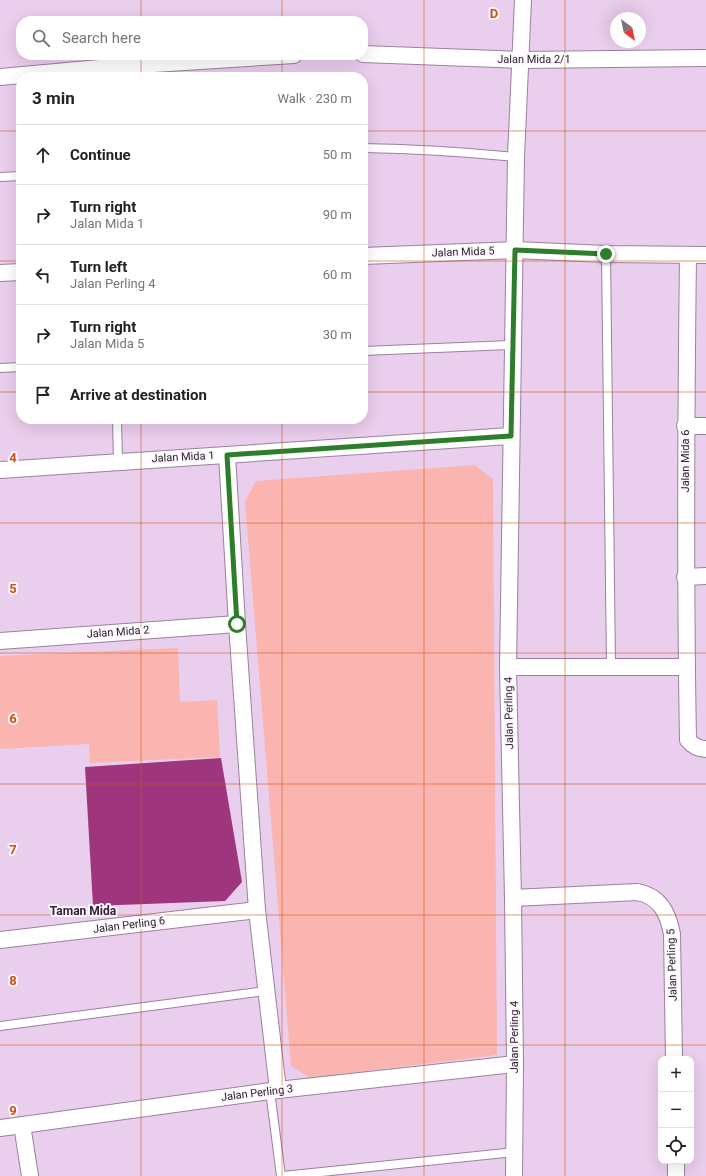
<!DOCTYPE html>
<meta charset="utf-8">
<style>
:root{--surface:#fff;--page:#f2f2f2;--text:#222;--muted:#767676;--line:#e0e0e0}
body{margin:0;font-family:Roboto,sans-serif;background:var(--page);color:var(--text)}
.controls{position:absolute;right:12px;bottom:12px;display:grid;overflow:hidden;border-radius:8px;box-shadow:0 4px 16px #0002}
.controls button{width:36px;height:36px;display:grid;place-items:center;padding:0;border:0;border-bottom:1px solid var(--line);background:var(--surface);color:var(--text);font:20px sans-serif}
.compass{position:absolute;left:610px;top:12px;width:36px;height:36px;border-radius:50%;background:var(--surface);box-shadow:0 4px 16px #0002;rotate:147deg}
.stop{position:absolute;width:12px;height:12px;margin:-9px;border:3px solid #2c7e2a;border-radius:50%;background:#fff}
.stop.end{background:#2c7e2a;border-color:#fff;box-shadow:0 1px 4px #0008}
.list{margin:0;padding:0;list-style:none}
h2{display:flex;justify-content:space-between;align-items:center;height:52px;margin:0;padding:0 16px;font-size:17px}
h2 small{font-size:13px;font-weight:400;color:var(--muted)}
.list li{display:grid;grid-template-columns:26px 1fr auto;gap:12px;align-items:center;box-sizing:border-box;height:60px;padding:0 16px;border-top:1px solid var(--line)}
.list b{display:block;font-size:15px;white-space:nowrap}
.list p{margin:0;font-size:13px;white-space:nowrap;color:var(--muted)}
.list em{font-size:13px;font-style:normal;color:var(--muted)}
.icon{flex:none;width:22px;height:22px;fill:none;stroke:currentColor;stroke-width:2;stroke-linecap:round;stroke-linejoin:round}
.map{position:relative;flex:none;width:706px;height:1176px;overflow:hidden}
.search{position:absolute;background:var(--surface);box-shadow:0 4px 16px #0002;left:16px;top:16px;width:352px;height:44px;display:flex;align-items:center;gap:10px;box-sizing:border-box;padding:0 14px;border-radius:16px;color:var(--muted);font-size:15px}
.panel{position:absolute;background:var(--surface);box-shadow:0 4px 16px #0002;left:16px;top:72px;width:352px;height:352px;border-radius:16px}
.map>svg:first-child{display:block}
.green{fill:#fbb5b1}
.building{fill:#9f367d}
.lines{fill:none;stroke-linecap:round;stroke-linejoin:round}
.lane-casing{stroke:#9b819e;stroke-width:10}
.street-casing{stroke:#9b819e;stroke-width:18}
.lane{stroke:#fff;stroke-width:8}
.street{stroke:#fff;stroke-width:16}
.route{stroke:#2c7e2a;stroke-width:5}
.grid{fill:none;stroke:#cc5111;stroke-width:1;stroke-opacity:0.55}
.labels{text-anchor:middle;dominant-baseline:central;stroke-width:4;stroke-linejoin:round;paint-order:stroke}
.street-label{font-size:11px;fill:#2c222d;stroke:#fdf7fe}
.neighbourhood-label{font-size:12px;font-weight:bold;fill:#362039;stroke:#fdf7fe}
.grid-label{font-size:13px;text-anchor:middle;font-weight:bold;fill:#cc5111;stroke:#fdf7fe;stroke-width:4;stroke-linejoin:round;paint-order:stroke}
</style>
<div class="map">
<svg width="706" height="1176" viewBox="0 0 706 1176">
<rect width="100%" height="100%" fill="#eaceed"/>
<g class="green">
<path d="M475 465 493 479 497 1055 310 1078 291 1066 245 502 256 481Z"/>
<path d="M178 648 180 702 217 700 220 757 90 763 89 744 0 749V656Z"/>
</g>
<path class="building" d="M221 758 242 882 225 901 93 906 85 767Z"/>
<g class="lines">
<g class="lane-casing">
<g id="lane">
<path d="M363 148C414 149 465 152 516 157"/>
<path d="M0 177 21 176"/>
<path d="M606 254 611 667"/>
<path d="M363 351 513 345"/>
<path d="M0 368 21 367"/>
<path d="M117 419 118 461"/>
<path d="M0 1026 266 991"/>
<path d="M270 1091 281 1176"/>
<path d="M283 1176 514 1152"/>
</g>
</g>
<g class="street-casing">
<g id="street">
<path d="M363 54 520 60 706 58"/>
<path d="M0 77 122 66 294 55"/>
<path d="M688 255C686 417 685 578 688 740 693 746 698 749 706 749"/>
<path d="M363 256 515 250 606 254 706 255"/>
<path d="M0 273 21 272"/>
<path d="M685 426H706"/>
<path d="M227 455 237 624 257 910 278 1090"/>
<path d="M0 470 511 436"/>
<path d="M685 577 706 576"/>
<path d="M0 641 237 624"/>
<path d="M508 667H687"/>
<path d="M513 898 637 892C660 896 668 913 672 934L674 1059"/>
<path d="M0 940 257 910"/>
<path d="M22 1125 30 1176"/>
<path d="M0 1128 278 1090 515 1064"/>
<path d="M676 1161V1176"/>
<path d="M514 1176 515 1064 513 898 508 667 516 157 523 0"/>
</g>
</g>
<use href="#lane" class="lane"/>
<use href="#street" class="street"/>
</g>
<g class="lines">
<path class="route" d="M237 624 227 455 511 436 515 250 606 254"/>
</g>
<path class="grid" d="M141 0V21M282 0V21M424 0V1176M565 0V1176M141 55V77M282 55V77M0 131H21M363 131H706M0 261H21M363 261H706M0 392H21M363 392H706M141 419V1176M282 419V1176M0 523H706M0 653H706M0 784H706M0 915H706M0 1045H706"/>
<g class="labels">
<g class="street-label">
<text x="534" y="59">Jalan Mida 2/1</text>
<text transform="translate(463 252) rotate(-2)">Jalan Mida 5</text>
<text transform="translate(183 457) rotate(-3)">Jalan Mida 1</text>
<text transform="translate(685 461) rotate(-90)">Jalan Mida 6</text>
<text transform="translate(118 632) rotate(-4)">Jalan Mida 2</text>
<text transform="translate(509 713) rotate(-91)">Jalan Perling 4</text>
<text transform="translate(129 925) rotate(-7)">Jalan Perling 6</text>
<text transform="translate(672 965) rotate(-92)">Jalan Perling 5</text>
<text transform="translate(514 1037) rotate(-90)">Jalan Perling 4</text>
<text transform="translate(257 1093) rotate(-7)">Jalan Perling 3</text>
</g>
<g class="neighbourhood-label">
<text x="83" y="911">Taman Mida</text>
</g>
</g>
<g class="grid-label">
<text x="494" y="18">D</text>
<text x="13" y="462">4</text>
<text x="13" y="593">5</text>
<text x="13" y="723">6</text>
<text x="13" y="854">7</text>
<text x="13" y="985">8</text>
<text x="13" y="1115">9</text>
</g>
</svg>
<div class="controls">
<button>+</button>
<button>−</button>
<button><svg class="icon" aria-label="locate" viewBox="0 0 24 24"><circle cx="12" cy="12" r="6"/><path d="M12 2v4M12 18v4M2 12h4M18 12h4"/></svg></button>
</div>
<svg class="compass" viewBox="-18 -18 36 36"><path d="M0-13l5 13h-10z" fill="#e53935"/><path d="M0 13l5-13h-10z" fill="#767676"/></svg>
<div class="stop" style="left:237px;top:624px"></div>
<div class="stop end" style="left:606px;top:254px"></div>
<div class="search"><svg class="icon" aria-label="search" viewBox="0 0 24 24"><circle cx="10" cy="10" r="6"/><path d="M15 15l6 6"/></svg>Search here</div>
<section class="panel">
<h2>3 min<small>Walk · 230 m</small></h2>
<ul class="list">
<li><svg class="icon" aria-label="ahead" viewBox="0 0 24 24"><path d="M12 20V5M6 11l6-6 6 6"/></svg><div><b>Continue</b></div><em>50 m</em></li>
<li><svg class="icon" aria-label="right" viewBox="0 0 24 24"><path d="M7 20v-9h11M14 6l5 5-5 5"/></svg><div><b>Turn right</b><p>Jalan Mida 1</p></div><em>90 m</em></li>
<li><svg class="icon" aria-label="left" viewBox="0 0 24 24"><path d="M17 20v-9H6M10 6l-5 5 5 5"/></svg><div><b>Turn left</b><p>Jalan Perling 4</p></div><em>60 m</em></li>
<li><svg class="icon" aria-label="right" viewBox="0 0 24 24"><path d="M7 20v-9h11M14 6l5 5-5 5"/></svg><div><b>Turn right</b><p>Jalan Mida 5</p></div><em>30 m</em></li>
<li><svg class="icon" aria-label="arrive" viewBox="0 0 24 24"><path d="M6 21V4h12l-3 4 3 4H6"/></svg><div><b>Arrive at destination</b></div></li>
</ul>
</section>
</div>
